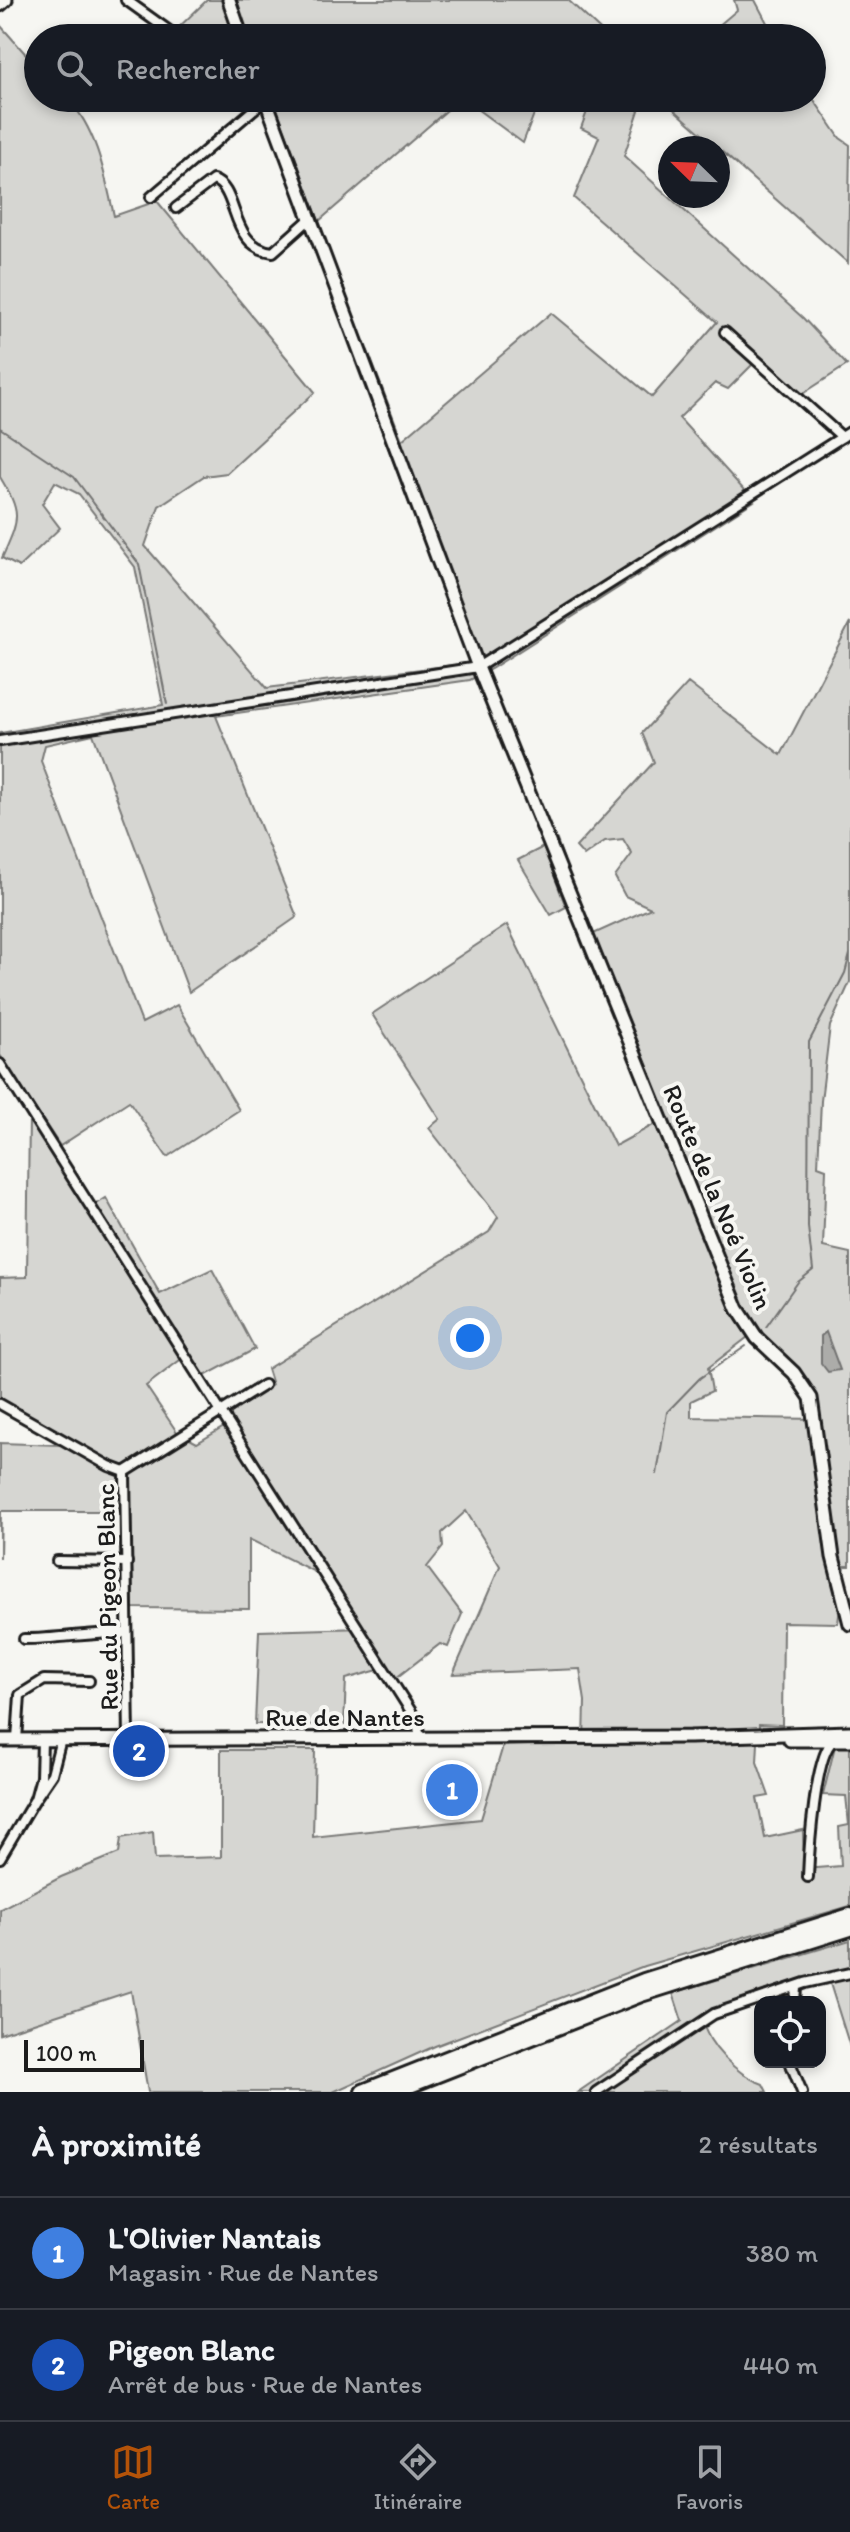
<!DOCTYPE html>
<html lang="fr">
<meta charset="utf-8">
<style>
:root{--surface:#171b24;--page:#20242c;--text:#f1f3f6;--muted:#9ea1a6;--line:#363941;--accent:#b45309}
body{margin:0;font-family:Itim,sans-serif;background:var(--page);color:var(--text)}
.controls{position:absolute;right:24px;bottom:24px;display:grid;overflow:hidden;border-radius:16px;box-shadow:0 4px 12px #0003}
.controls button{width:72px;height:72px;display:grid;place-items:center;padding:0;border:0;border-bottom:2px solid var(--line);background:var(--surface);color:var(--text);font:40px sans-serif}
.compass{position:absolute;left:658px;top:136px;width:72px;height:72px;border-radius:50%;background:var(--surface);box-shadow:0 4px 12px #0003;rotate:293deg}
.scale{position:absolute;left:24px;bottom:20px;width:120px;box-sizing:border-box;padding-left:8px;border:4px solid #1c1c1c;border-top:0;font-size:22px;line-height:28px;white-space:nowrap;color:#1c1c1c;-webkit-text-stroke:6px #f6f6f2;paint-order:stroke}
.you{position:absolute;left:470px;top:1338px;width:28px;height:28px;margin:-20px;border:6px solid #fff;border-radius:50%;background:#1a73e8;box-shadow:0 0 0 12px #1a73e833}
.badge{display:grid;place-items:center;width:52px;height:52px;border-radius:50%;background:var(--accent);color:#fff;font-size:26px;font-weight:700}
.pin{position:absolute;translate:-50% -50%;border:4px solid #fff;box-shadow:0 2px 8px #0006}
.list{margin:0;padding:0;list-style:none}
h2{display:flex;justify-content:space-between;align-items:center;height:104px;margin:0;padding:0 32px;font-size:34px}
h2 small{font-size:26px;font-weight:400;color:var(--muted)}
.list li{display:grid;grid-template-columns:52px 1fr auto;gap:24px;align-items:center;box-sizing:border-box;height:112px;padding:0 32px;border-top:2px solid var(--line)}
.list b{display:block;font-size:30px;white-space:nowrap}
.list p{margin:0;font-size:26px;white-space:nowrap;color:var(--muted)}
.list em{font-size:26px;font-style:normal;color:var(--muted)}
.icon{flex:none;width:44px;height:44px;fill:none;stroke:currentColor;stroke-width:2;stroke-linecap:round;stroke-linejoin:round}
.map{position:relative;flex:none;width:850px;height:2092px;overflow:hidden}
.search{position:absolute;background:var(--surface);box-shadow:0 4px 12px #0003;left:24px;right:24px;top:24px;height:88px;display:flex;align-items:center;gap:20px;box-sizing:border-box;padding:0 28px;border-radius:44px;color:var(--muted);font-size:30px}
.sheet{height:328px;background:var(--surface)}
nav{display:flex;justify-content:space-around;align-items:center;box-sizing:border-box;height:112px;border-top:2px solid var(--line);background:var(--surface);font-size:22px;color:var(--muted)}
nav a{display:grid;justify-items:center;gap:4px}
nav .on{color:var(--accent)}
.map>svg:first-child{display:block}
.green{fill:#d6d6d2;stroke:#797977;stroke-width:2;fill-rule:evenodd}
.water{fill:#acaca9;stroke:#727271;stroke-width:2}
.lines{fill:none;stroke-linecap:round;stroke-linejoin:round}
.stream{stroke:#727271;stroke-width:2}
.street-casing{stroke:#1c1c1c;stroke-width:14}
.secondary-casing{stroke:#1c1c1c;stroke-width:17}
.highway-casing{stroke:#1c1c1c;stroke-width:20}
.street{stroke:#f6f6f2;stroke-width:8}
.secondary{stroke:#f6f6f2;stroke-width:11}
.highway{stroke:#f6f6f2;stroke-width:14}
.labels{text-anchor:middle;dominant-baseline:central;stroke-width:8;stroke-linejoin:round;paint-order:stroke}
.street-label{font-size:26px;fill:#1c1c1c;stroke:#f6f6f2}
</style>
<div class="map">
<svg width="850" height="2092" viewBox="0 0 850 2092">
<rect width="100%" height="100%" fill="#f6f6f2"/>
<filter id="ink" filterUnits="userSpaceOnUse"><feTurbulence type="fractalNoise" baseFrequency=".0125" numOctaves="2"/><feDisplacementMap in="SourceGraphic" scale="16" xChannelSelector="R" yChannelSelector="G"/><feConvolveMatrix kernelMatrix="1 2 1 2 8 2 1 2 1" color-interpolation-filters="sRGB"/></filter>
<g filter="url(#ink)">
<g class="green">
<path d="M207 0H568L609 38H191L177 29Z"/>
<path d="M734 0H755L775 38H704L737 10Z"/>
<path d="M0 25 38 68V98H67C97 129 105 175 114 216L157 201 315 392 227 473 204 476 159 506 145 546 267 688 470 663 355 361 368 351 402 440 551 313 652 397 717 322 574 198 599 137 581 128 592 98H643L624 156 803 318 847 365 793 400 754 363 728 389 715 383 679 418 754 501 491 669 470 680 216 716 297 917 189 992 93 734 45 745 41 761 142 1023 177 1005 239 1110 167 1157 129 1101 60 1146 0 1055V733L163 705 135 567 79 494 55 482 42 504 60 528 19 567 2 558C19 519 23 515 0 477Z"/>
<path d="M812 97 840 138 850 145 848 263 661 98Z"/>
<path d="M273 98H461L319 221Z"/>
<path d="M462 98H540L523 143Z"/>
<path d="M850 623V982L830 1026 821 1101 818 1166 826 1169 823 1247 850 1253V1566H845L838 1623 783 1622 782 1725 759 1724 757 1762 769 1796 757 1798 765 1838 803 1830 804 1869 841 1866 839 1827 849 1825 846 1796 823 1795 835 1746 850 1745V1906L644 1966 435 2046 333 2092H148L131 1991 0 2034V1909L61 1877 119 1853 121 1838 153 1832 155 1859 221 1857V1750H315L313 1837 481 1819 503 1746 584 1743 585 1701 580 1669 453 1674 500 1566 466 1511 442 1533 443 1547 427 1567 462 1614 448 1647 440 1644 396 1678 389 1667 346 1679 344 1725 255 1724 259 1631 364 1628 335 1582 249 1539V1609L133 1608 131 1511H1L0 1558V1443L60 1445 63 1436 0 1398V1278L27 1277 29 1118 87 1210 106 1198 160 1294 212 1269 255 1349 203 1377 188 1354 146 1386 177 1432 197 1443 234 1421 230 1414 272 1385 267 1369 489 1232 498 1217 429 1128 440 1119 372 1014 507 925 615 1146 657 1123 580 940 651 908 625 896 615 877 632 854 623 839 605 841 584 856 576 847 654 762 642 733 688 683 781 755ZM757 1330C787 1361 814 1374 820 1419L691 1417V1401L712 1391 708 1368Z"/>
<path d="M557 840 564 860 552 870 566 907 551 915 518 860Z"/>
<path d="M850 1940V2047L827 1974 743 1999 702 2016C704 2043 738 2076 763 2084L767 2092H578L682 2021 673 1993Z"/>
</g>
<path class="water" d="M826 1332 840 1370 828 1372 821 1363V1336Z"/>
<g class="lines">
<g class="stream">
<path d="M0 428 74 477 139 564 167 704"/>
<path d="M766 1327 798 1282 813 1270 808 1227 809 1042 845 973 850 954"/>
<path d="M657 1474 667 1412 700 1378 746 1346"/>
</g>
<g class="street-casing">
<g id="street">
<path d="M126 0 179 38"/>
<path d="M151 197 266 99"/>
<path d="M176 208 213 180C240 188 228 247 273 252L311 218"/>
<path d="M725 332 842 437"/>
<path d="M0 741 478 667 850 432"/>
<path d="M0 1064 417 1721 420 1739"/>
<path d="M0 1404 109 1466 125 1472"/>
<path d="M57 1561 127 1562"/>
<path d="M24 1639C60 1639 92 1632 127 1633"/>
<path d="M129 1739 125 1472 264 1385"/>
<path d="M17 1740 20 1695 44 1680 89 1681"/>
<path d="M42 1740 41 1777 35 1799 52 1774 61 1739"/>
<path d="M0 1858 35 1799"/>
<path d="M808 1877C809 1852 815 1754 833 1741"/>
<path d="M795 2002 796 1987"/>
<path d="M790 2062 802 2092"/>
<path d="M596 2092 714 2014 805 1983 850 1973"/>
</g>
</g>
<g class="secondary-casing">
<g id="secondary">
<path d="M229 0 242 38"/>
<path d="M0 5 6 0"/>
<path d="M265 98 478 667 738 1309 757 1338 794 1373 811 1398 833 1557 850 1624"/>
<path d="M0 1740 690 1737 850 1732"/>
<path d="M790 1740H850"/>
</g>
</g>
<g class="highway-casing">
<g id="highway">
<path d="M363 2092 644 1981 850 1916"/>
<path d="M392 2092 641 1994 850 1928"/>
</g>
</g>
<use href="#street" class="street"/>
<use href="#secondary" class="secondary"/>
<use href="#highway" class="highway"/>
</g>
</g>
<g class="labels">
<g class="street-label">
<text transform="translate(718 1197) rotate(67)">Route de la Noé Violin</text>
<text transform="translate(107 1597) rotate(-91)">Rue du Pigeon Blanc</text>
<text x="345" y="1717">Rue de Nantes</text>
</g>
</g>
</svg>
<div class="controls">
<button><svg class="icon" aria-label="locate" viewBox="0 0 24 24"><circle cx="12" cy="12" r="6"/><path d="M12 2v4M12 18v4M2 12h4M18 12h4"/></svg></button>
</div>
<svg class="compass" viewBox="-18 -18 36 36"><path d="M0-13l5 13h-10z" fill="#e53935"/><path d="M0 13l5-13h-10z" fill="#9ea1a6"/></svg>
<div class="scale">100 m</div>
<div class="you"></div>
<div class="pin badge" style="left:452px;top:1790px;background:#3f7fe0">1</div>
<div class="pin badge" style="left:139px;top:1751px;background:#1a4fb4">2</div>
<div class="search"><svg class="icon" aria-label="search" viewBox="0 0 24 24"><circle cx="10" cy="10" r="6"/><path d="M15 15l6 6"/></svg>Rechercher</div>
</div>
<section class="sheet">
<h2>À proximité<small>2 résultats</small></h2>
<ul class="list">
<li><span class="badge" style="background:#3f7fe0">1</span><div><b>L'Olivier Nantais</b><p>Magasin · Rue de Nantes</p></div><em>380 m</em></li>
<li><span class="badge" style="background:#1a4fb4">2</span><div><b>Pigeon Blanc</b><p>Arrêt de bus · Rue de Nantes</p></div><em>440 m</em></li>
</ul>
</section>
<nav>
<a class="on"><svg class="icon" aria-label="map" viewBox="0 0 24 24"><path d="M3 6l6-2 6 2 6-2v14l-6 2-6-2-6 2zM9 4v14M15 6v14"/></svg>Carte</a>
<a><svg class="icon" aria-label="directions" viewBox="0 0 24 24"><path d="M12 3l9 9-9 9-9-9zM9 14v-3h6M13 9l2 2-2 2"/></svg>Itinéraire</a>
<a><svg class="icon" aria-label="saved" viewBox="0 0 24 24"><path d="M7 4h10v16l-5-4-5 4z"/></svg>Favoris</a>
</nav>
